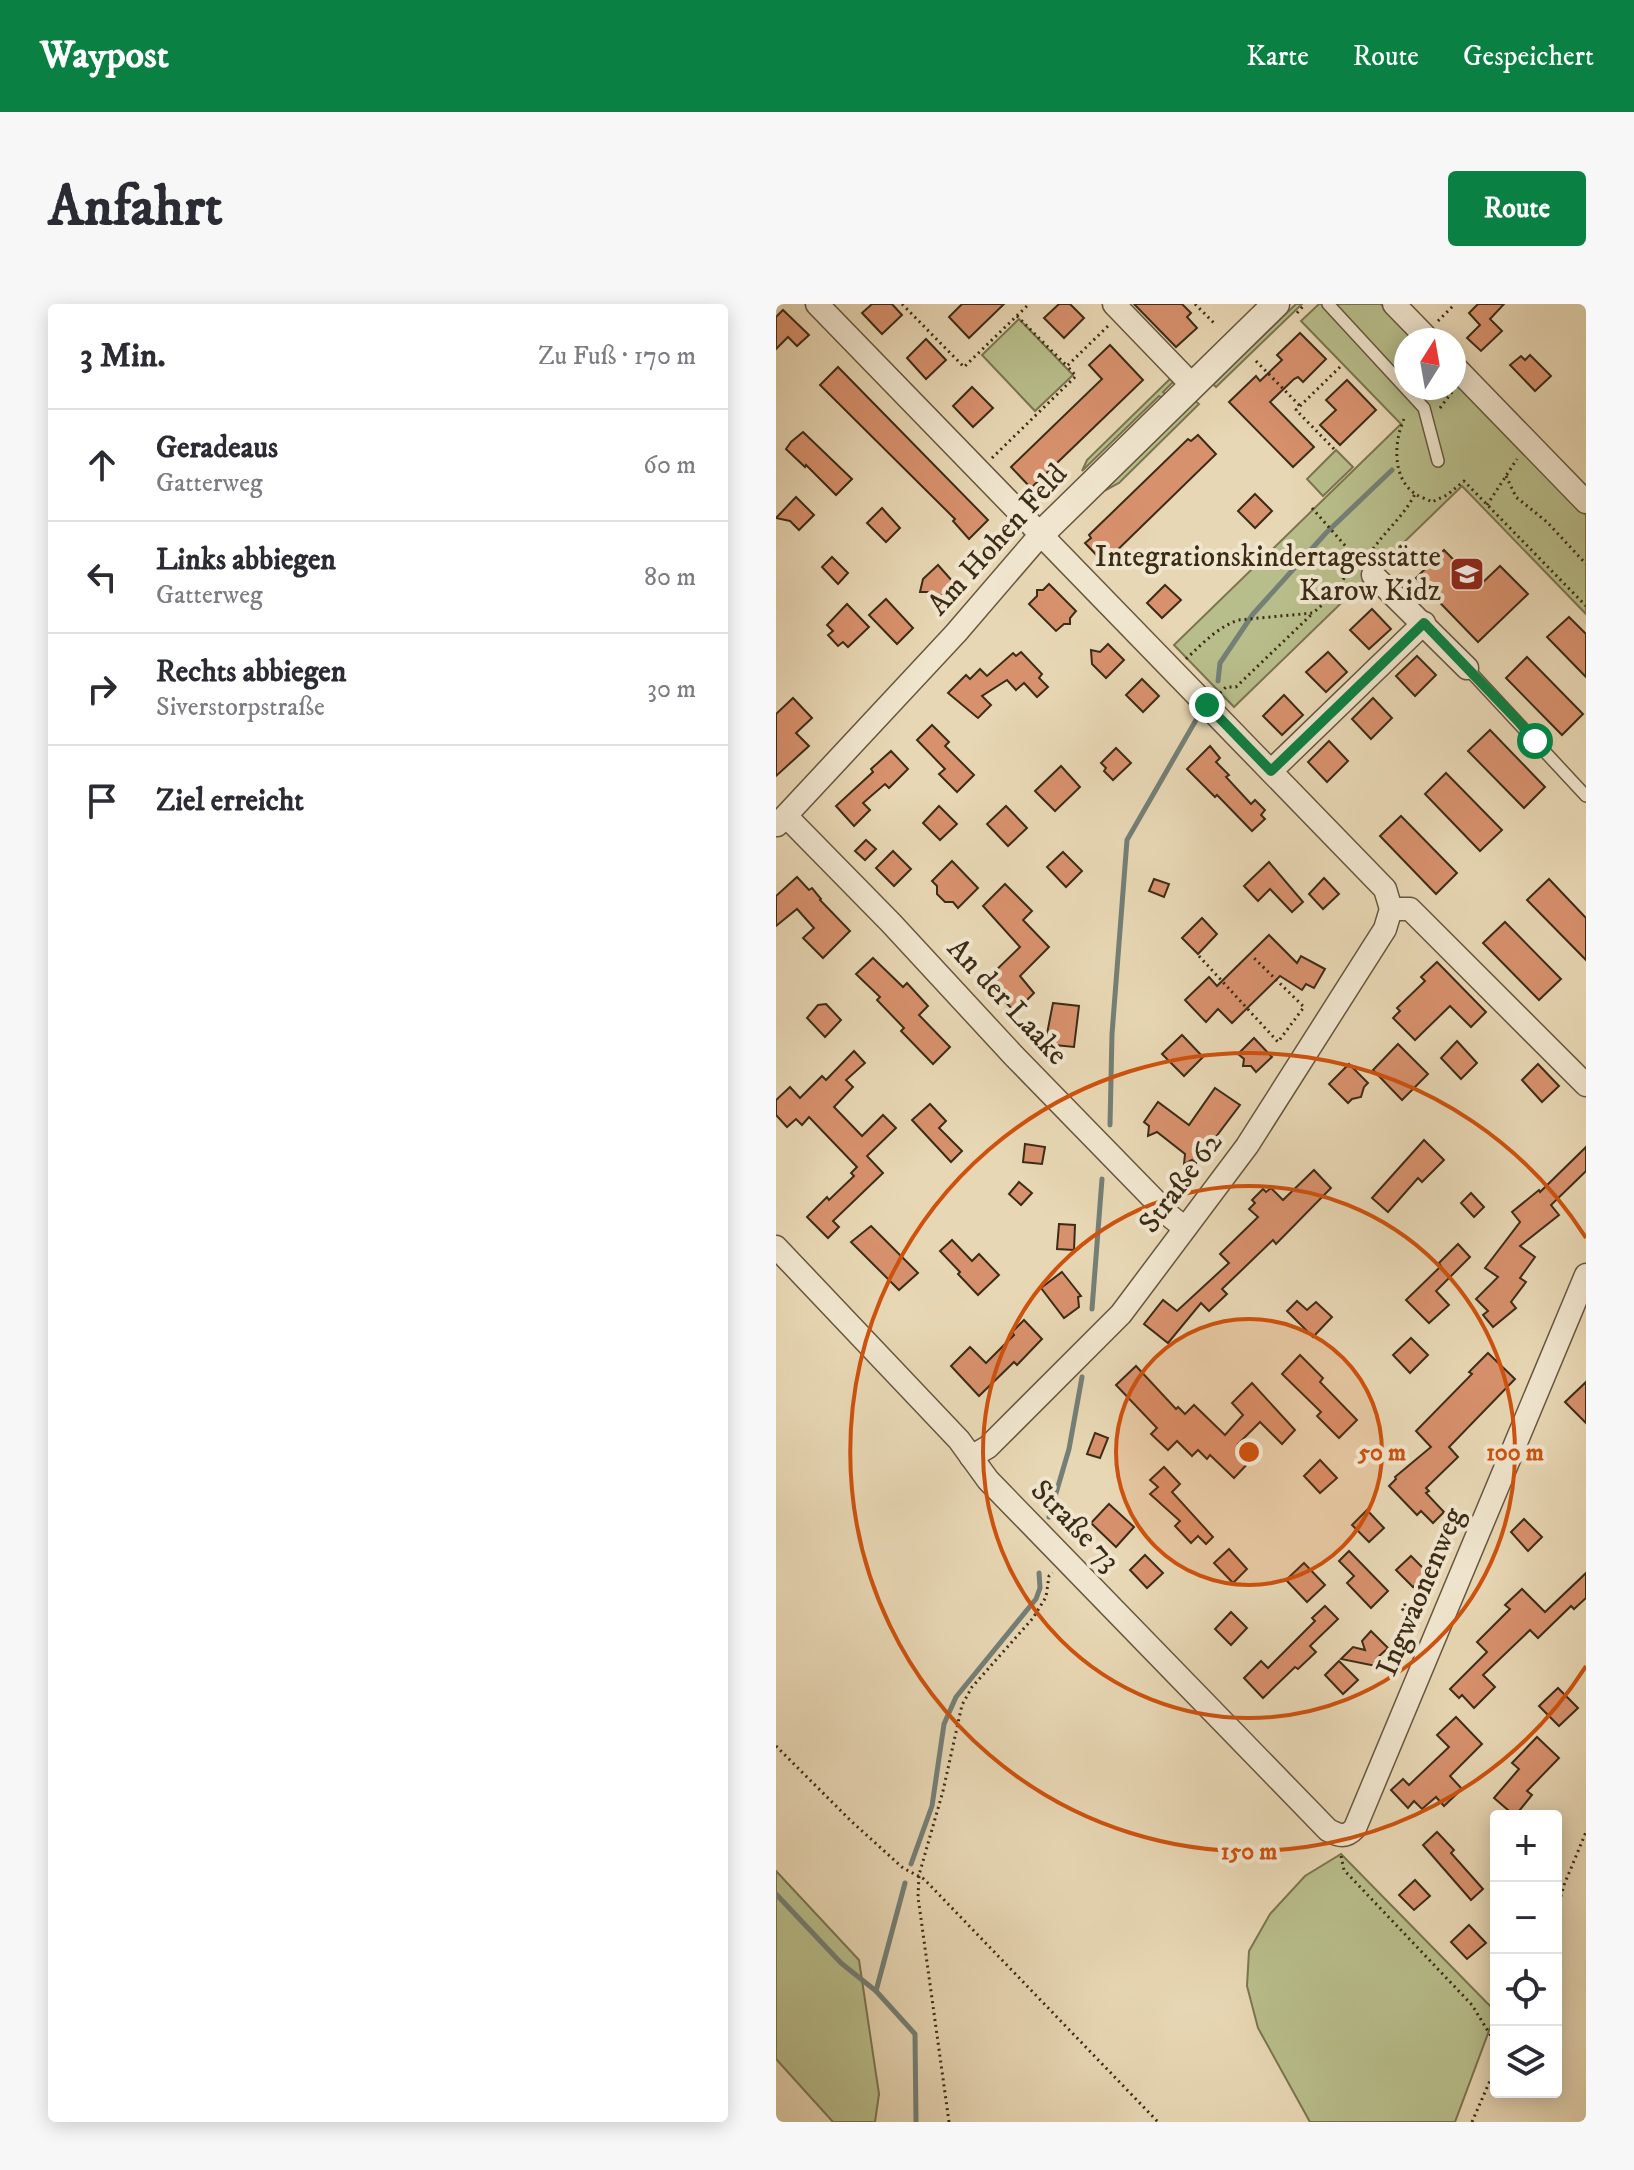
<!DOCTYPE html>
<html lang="de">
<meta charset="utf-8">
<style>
:root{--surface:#fff;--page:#f7f7f7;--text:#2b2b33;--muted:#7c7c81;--line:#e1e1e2;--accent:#0b8043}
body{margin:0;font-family:"IM FELL DW Pica",serif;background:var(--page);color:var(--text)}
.controls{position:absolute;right:24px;bottom:24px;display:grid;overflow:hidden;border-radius:8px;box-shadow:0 4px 20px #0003}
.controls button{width:72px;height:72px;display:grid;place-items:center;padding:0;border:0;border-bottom:2px solid var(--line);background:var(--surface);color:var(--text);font:40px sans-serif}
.compass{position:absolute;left:618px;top:24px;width:72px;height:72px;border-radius:50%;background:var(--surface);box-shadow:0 4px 20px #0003;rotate:11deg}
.stop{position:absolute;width:24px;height:24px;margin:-18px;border:6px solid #0b8043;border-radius:50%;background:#fff}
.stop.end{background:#0b8043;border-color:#fff;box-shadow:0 2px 8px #0008}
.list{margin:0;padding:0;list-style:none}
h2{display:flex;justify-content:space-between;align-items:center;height:104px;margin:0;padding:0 32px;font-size:34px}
h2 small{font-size:26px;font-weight:400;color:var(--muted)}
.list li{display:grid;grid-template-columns:52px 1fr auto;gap:24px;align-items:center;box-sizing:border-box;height:112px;padding:0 32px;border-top:2px solid var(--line)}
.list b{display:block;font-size:30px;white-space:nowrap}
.list p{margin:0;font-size:26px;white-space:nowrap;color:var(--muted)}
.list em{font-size:26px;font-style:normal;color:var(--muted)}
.icon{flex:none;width:44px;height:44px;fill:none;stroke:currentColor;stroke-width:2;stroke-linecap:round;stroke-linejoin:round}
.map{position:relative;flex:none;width:810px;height:1818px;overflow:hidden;border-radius:8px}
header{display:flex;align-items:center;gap:48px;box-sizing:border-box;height:112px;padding:0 40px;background:var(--accent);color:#fff}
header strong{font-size:38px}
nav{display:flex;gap:44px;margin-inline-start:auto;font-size:28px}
.intro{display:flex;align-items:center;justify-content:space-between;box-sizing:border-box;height:192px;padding:0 48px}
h1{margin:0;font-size:56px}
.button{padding:20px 36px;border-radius:8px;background:var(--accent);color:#fff;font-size:28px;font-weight:700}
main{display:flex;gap:48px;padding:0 48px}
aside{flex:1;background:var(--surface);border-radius:8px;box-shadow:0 4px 20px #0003}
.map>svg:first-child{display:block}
.green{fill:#b8be8b;stroke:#7a7550;stroke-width:2}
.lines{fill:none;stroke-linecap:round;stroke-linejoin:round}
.stream{stroke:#747f76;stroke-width:5}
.building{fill:#d8916d;stroke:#3c2c16;stroke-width:2}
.service-casing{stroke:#67573e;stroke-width:14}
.minor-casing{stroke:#67573e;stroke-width:25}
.tertiary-casing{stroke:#67573e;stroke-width:29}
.path{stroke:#3c2c16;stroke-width:3;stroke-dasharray:2 4;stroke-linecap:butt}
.service{stroke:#f0e5ce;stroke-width:11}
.minor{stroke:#f0e5ce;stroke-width:22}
.tertiary{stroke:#f0e5ce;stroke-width:26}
.route{stroke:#0b8043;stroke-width:10}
.ring{fill:none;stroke:#ce520e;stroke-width:4}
.labels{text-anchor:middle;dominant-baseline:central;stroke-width:8;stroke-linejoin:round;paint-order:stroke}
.street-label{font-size:30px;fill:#3c2c16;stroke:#f0e5ce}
.poi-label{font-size:30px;fill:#3c2c16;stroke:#f0e5ce;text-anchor:end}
.centre{fill:#ce520e;stroke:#f0e5ce;stroke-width:4}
.ring-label{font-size:24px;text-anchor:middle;font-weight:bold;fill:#ce520e;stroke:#f0e5ce;stroke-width:8;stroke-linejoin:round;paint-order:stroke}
</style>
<header>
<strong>Waypost</strong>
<nav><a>Karte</a><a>Route</a><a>Gespeichert</a></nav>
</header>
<div class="intro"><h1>Anfahrt</h1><a class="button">Route</a></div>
<main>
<aside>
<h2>3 Min.<small>Zu Fuß · 170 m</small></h2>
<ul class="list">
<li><svg class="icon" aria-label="ahead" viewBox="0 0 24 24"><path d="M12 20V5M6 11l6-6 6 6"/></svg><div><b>Geradeaus</b><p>Gatterweg</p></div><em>60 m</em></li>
<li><svg class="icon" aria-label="left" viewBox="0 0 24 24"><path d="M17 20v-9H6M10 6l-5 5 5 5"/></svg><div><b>Links abbiegen</b><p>Gatterweg</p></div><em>80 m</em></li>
<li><svg class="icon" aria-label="right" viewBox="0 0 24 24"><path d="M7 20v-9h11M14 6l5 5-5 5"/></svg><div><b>Rechts abbiegen</b><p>Siverstorpstraße</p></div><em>30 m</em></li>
<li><svg class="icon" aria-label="arrive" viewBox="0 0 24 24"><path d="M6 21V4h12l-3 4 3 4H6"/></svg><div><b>Ziel erreicht</b></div></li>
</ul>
</aside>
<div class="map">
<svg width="810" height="1818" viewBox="0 0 810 1818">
<rect width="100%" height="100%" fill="#e8d7b4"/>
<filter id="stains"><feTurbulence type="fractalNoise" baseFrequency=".0025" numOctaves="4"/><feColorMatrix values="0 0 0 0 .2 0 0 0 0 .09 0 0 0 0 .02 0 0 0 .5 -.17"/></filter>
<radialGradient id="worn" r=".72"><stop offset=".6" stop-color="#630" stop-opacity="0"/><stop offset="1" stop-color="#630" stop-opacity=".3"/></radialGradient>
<g class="green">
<path d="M520 0H526L440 83 437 80Z"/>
<path d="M543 0H605L640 36H630V84H678V75L810 211V310L686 182 458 403 398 341 625 120 525 17Z"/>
<path d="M243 15 297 71 259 107 206 51Z"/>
<path d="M396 73 399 76 387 88 391 92 388 95 383 92 306 167 311 156Z"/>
<path d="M416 94 423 100 343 179 326 188Z"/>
<path d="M560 146 577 163 547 192 531 175Z"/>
<path d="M565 1550 720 1708 679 1818H534L482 1724 471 1682 473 1647 494 1610 529 1572Z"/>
<path d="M0 1567 83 1656 103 1790 99 1818H57L0 1755Z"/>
</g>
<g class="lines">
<g class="stream">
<path d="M442 377 444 359 477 310 550 229 616 166"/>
<path d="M334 821 336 730 351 536 420 416"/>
<path d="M316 1005 326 875"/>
<path d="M273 1213 293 1145 306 1073"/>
<path d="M135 1560 156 1502 168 1420 180 1393 260 1295 264 1284 263 1269"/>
<path d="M129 1579 100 1687 139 1730 140 1818"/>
<path d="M0 1590 65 1659 100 1687"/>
</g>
</g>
<g class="building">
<path d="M96 0H116L126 11 106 30 86 9Z"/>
<path d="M186 0H228L193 34 173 13Z"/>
<path d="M283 0H294L308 14 288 34 268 14Z"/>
<path d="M358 0H406L415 9 411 13 421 24 400 43Z"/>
<path d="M702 0H728L714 15 726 27 705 47 691 34 704 21 693 9Z"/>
<path d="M7 6 33 31 21 42 12 33 0 45V13Z"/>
<path d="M524 29 550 55 527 78 522 73 518 75 494 98 538 143 517 163 453 98 480 72 484 77 506 56 501 51Z"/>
<path d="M150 35 170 56 150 75 131 54Z"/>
<path d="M334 41 367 76 255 184 235 163 326 75 313 61Z"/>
<path d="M754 51 775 72 759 87 734 61 745 52 749 56Z"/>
<path d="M62 63 212 216 193 235 177 217 179 215 44 81Z"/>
<path d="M571 76 600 106 564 141 544 121 560 106 550 96Z"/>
<path d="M196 83 217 104 197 123 177 102Z"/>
<path d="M27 128 76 175 60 191 30 161 29 163 10 145 15 138Z"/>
<path d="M422 131 440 150 328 259 309 239 315 234 313 231 412 135 415 137Z"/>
<path d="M479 190 496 207 479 224 462 207Z"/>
<path d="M20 193 38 211 23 226 14 217 0 214Z"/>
<path d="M106 204 124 224 110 238 91 219Z"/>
<path d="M668 246 703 282 724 262 752 290 702 338 640 274Z"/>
<path d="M56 253 72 269 62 280 46 263Z"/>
<path d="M162 261 178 279 161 296 154 288H144L147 275Z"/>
<path d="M273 280 300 307 294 314V320H288L280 327 253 300 261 292V286H267Z"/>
<path d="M389 281 405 296 386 314 371 299Z"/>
<path d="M110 295 137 324 121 340 93 311Z"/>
<path d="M71 300 93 323 72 343 67 338 62 342 52 331 57 327 51 321Z"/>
<path d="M596 305 615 325 593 345 574 326Z"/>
<path d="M793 313 810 330V373L771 333Z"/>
<path d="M332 340 348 356 330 374 316 360 315 346 324 348Z"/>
<path d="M245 348 266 370 263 374 272 383 261 393 248 379 240 386 231 376 206 392 215 401 202 414 172 389 190 371 194 375 204 365 211 372 237 349 240 352Z"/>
<path d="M552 348 571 368 550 388 530 368Z"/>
<path d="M641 352 660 371 639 392 620 372Z"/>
<path d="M751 353 807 410 786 431 730 374Z"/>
<path d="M366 375 383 392 367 408 350 391Z"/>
<path d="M508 391 527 411 506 431 487 412Z"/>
<path d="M17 394 36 414 20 429 33 442 0 472V410Z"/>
<path d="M597 394 616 414 595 435 576 415Z"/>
<path d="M156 421 173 438 169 442 198 471 181 488 163 470 169 465 141 436Z"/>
<path d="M714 426 769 483 748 504 692 447Z"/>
<path d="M553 437 572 457 551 478 532 458Z"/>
<path d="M434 442 444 454 440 458 453 471 450 473 475 500 479 496 489 506 485 511 489 515 476 527 441 491 439 493 411 465Z"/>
<path d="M340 444 355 459 337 476 328 467 330 464 325 459Z"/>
<path d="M115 447 132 465 113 484 109 480 87 499 94 506 78 522 60 502 97 468 95 465Z"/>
<path d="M285 462 304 483 279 507 259 487Z"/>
<path d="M670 469 726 526 704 547 649 490Z"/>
<path d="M163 502 181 520 164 536 147 519Z"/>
<path d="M230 502 251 524 232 542 211 520Z"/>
<path d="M625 512 681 569 660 590 604 532Z"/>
<path d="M90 536 100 545 89 556 79 547Z"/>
<path d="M117 547 135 565 118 582 100 564Z"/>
<path d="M287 548 306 567 290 583 271 563Z"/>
<path d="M176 557 202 584 182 604 177 598H169L161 590V582L156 577Z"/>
<path d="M493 558 527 598 516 608 494 585 482 597 468 582Z"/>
<path d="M21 573 33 586 36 584 45 595 44 596 74 627 47 654 27 634 38 624 21 605 0 622V592Z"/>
<path d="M548 574 563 590 547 605 533 590Z"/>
<path d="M378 575 393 580 388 593 373 587Z"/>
<path d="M773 575 810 614V656L751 596Z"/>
<path d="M229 580 256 607 247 616 273 643 244 672 258 689 239 708 221 689 224 686 212 674 244 643 207 602Z"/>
<path d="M426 614 441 630 422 650 406 634Z"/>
<path d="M729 618 785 675 763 696 707 639Z"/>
<path d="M493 631 521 659 525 652 549 665 538 684 530 680 526 686 504 672 456 719 442 705 430 718 409 696 433 673 441 682Z"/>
<path d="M97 654 127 683 131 679 152 702 143 711 174 743 157 760 125 727 128 724 101 696 104 693 80 670Z"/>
<path d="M661 658 710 708 695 723 674 702 639 736 617 714 624 707 621 704 649 677 645 673Z"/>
<path d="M277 699 303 702 298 743 269 740Z"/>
<path d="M50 700 65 716 49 733 31 714 42 701Z"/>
<path d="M406 731 427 753 408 772 386 750Z"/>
<path d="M478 734 496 753 480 768 475 762H467L468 755 462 750Z"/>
<path d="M681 737 701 759 685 775 665 754Z"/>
<path d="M622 740 652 770 626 796 597 766Z"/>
<path d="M78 747 89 759 70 776 77 783 58 803 86 832 107 811 120 824 91 852 107 869 57 917 63 923 52 934 31 913 51 893 53 896 78 872 75 869 81 863 33 813 26 821 20 815 11 823 0 811V796L14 783 24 794 46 772 50 776Z"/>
<path d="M573 760 592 779 588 783 585 793 576 795 572 799 553 780Z"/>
<path d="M762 760 783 782 766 798 746 776Z"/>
<path d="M439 784 464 801 420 859 416 856 408 860 409 850 381 828 372 832 373 822 368 818 382 798 413 821Z"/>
<path d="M154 800 170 817 163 824 186 847 175 858 136 816Z"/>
<path d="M648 836 668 856 646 878 642 874 612 908 596 894Z"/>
<path d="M249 840 269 843 266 860 247 858Z"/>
<path d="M810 843V867L775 901 783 911 744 942 759 953 744 974 750 978 735 998 740 1004 717 1023 707 1011 712 1007 700 995 722 973 709 964 744 918 736 908 763 886 764 888Z"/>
<path d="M538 866 555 884 500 940 497 936 446 985 451 990 433 1007 425 999 392 1039 368 1020 387 996 401 1007 453 959 444 950 482 913 473 905 479 899 476 896 487 885 490 888 495 884 507 896Z"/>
<path d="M243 878 256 889 245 901 233 890Z"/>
<path d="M695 889 708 903 698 913 685 899Z"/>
<path d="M283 920 299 921 298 946 281 945Z"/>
<path d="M95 922 142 969 123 986 75 938Z"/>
<path d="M176 936 196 957 203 950 223 971 202 991 182 970 184 968 164 947Z"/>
<path d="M682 940 694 953 660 987 673 1001 653 1019 630 996 665 962 663 959Z"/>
<path d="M286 968 305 992 302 993 303 1003 288 1014 265 984Z"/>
<path d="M521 997 531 1006 540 998 556 1013 537 1033 511 1007Z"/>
<path d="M248 1016 266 1035 241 1061 238 1058 203 1092 175 1062 194 1043 210 1059 238 1031 236 1028Z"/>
<path d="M635 1034 652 1051 634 1069 617 1051Z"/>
<path d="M712 1049 739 1075 673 1143 682 1153 650 1184 653 1187 650 1189 668 1208 657 1219 645 1207 641 1211 613 1182 620 1175 619 1173 655 1143 640 1127 696 1070 693 1068Z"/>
<path d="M524 1051 547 1074 544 1078 581 1116 563 1134 541 1112 545 1108 506 1070Z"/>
<path d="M360 1062 400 1105 402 1103 409 1110 418 1101 449 1131 467 1111 456 1099 476 1079 519 1126 506 1140 484 1118 462 1140 477 1154 458 1174 434 1151 431 1155 422 1146 416 1152 401 1137 392 1146 375 1130 381 1124 340 1081Z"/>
<path d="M810 1078V1119L789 1098Z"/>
<path d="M319 1129 332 1134 324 1154 311 1150Z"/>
<path d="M544 1156 561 1174 544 1189 528 1172Z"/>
<path d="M388 1163 404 1180 396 1188 437 1233 430 1240 422 1232 415 1239 399 1222 404 1217 374 1190 382 1183 374 1176Z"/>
<path d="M333 1200 358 1223 340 1243 315 1219Z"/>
<path d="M591 1206 608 1224 593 1238 576 1221Z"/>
<path d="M748 1215 766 1233 752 1247 735 1228Z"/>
<path d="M453 1245 471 1265 457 1279 438 1259Z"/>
<path d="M573 1247 612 1287 595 1304 571 1279 578 1272 563 1257Z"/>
<path d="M369 1251 387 1269 371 1284 354 1266Z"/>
<path d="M635 1252 652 1269 637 1283 620 1266Z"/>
<path d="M528 1259 549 1281 531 1298 510 1276Z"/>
<path d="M810 1269V1294L798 1305 795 1302 762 1334 754 1326 707 1371 719 1383 698 1404 686 1391 683 1394 674 1385 711 1348 701 1338 734 1305 729 1301 746 1285 769 1308Z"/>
<path d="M549 1302 562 1315 534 1342 540 1348 522 1365 519 1363 487 1394 468 1374 485 1357 492 1364 539 1317 536 1314Z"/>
<path d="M455 1308 471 1324 455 1341 439 1325Z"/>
<path d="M595 1327 612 1344 600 1355V1362L565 1355 577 1343 589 1346 586 1337Z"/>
<path d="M563 1357 582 1376 567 1390 549 1371Z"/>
<path d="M782 1384 802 1404 783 1422 763 1402Z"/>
<path d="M680 1413 706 1440 674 1472 686 1485 668 1502 660 1493 646 1505 638 1497 632 1504 615 1486 627 1475 633 1481 673 1443 661 1431Z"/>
<path d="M761 1433 783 1454 751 1487 756 1491 739 1512 718 1494 743 1465 736 1459Z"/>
<path d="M661 1528 678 1546 675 1549 707 1585 695 1596 647 1541Z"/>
<path d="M639 1576 654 1592 638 1606 623 1591Z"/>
<path d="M693 1621 710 1639 691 1655 675 1638Z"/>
</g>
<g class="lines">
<g class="service-casing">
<g id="service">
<path d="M552 0 648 104 662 157"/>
<path d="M691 364 810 492"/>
</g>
</g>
<g class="minor-casing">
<g id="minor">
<path d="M41 0 609 585 615 605 609 625 471 842 345 1010 212 1143 195 1153"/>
<path d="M338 0 417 82"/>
<path d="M618 0 653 36"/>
<path d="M678 62 810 198"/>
<path d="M597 271 691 364"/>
<path d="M495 467 648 319"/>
<path d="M10 512 115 619 238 752 395 913 409 924"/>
<path d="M1 521 180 329 266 229"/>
<path d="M615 605H634L810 781"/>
<path d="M0 943 183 1136 212 1176 552 1526C563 1532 570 1534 579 1524L810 971"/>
</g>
</g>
<g class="tertiary-casing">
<path id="tertiary" d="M266 229 500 0"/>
</g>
<g class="path">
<path d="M126 0 188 63 253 0"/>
<path d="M419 0 440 21"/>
<path d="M521 9 529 0"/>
<path d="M241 12 291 62"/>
<path d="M662 17 679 0"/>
<path d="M480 57 524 102"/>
<path d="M664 104 676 88"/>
<path d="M628 115C618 137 616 173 638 189 643 193 651 195 656 198L671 191 688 177 810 302"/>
<path d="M558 145 520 106 566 61"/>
<path d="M216 154 300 72 291 62 332 22"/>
<path d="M730 172 740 193 771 218 810 260"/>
<path d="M711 201 741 155"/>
<path d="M536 204 580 254"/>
<path d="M594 250C607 228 627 214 639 190"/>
<path d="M410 355C427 339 441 324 462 316L537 309 556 292 581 255 587 253"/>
<path d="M444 389 450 383H460L536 310"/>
<path d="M423 652 502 738 528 703 477 653"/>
<path d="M0 1442 75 1517 127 1564 148 1575 382 1818"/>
<path d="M565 1552 568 1566 696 1701 715 1732 720 1756"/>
<path d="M780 1610 788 1581 810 1528"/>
<path d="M173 1818 142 1593 143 1571 167 1487 186 1401 196 1383 257 1314 270 1293 273 1272 277 1269"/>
<path d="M696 1818 720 1763"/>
</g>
<use href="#service" class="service"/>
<use href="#minor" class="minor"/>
<use href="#tertiary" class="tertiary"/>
</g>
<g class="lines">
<path class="route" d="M431 401 495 467 648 319 742 417 759 437"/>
</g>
<circle cx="473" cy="1148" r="133" fill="#ce520e" fill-opacity=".12"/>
<g class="ring">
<circle cx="473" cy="1148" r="133"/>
<circle cx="473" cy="1148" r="266"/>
<path d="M810 1362A399 399 0 1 1 810 934"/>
</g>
<defs>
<g id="school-square" transform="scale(1.8)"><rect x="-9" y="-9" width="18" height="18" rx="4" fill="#8f2418" stroke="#f0e5ce"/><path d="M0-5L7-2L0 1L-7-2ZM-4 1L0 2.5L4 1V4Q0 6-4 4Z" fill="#fff"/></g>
</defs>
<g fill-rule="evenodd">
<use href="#school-square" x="691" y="270"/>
</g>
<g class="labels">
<g class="street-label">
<text transform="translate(222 236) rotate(-48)">Am Hohen Feld</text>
<text transform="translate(231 698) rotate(47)">An der Laake</text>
<text transform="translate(405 879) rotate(-53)">Straße 62</text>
<text transform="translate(299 1222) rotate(46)">Straße 73</text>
<text transform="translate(645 1288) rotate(-67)">Ingwäonenweg</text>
</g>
<g class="poi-label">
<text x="665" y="253">Integrationskindertagesstätte<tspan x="665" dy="34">Karow Kidz</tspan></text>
</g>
</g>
<circle cx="473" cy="1148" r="12" class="centre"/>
<g class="ring-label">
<text x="606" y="1156">50 m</text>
<text x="739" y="1156">100 m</text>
<text x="473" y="1555">150 m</text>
</g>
<rect width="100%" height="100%" filter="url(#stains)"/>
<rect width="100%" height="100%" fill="url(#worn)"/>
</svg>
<div class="controls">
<button>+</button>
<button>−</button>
<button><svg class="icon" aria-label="locate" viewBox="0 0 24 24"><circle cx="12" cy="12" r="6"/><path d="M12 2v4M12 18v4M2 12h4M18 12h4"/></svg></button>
<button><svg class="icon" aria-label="layers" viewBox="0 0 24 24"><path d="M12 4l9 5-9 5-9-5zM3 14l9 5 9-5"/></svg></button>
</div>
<svg class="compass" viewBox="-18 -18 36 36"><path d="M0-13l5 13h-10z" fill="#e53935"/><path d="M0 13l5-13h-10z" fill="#7c7c81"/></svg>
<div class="stop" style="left:759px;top:437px"></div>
<div class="stop end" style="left:431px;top:401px"></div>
</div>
</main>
